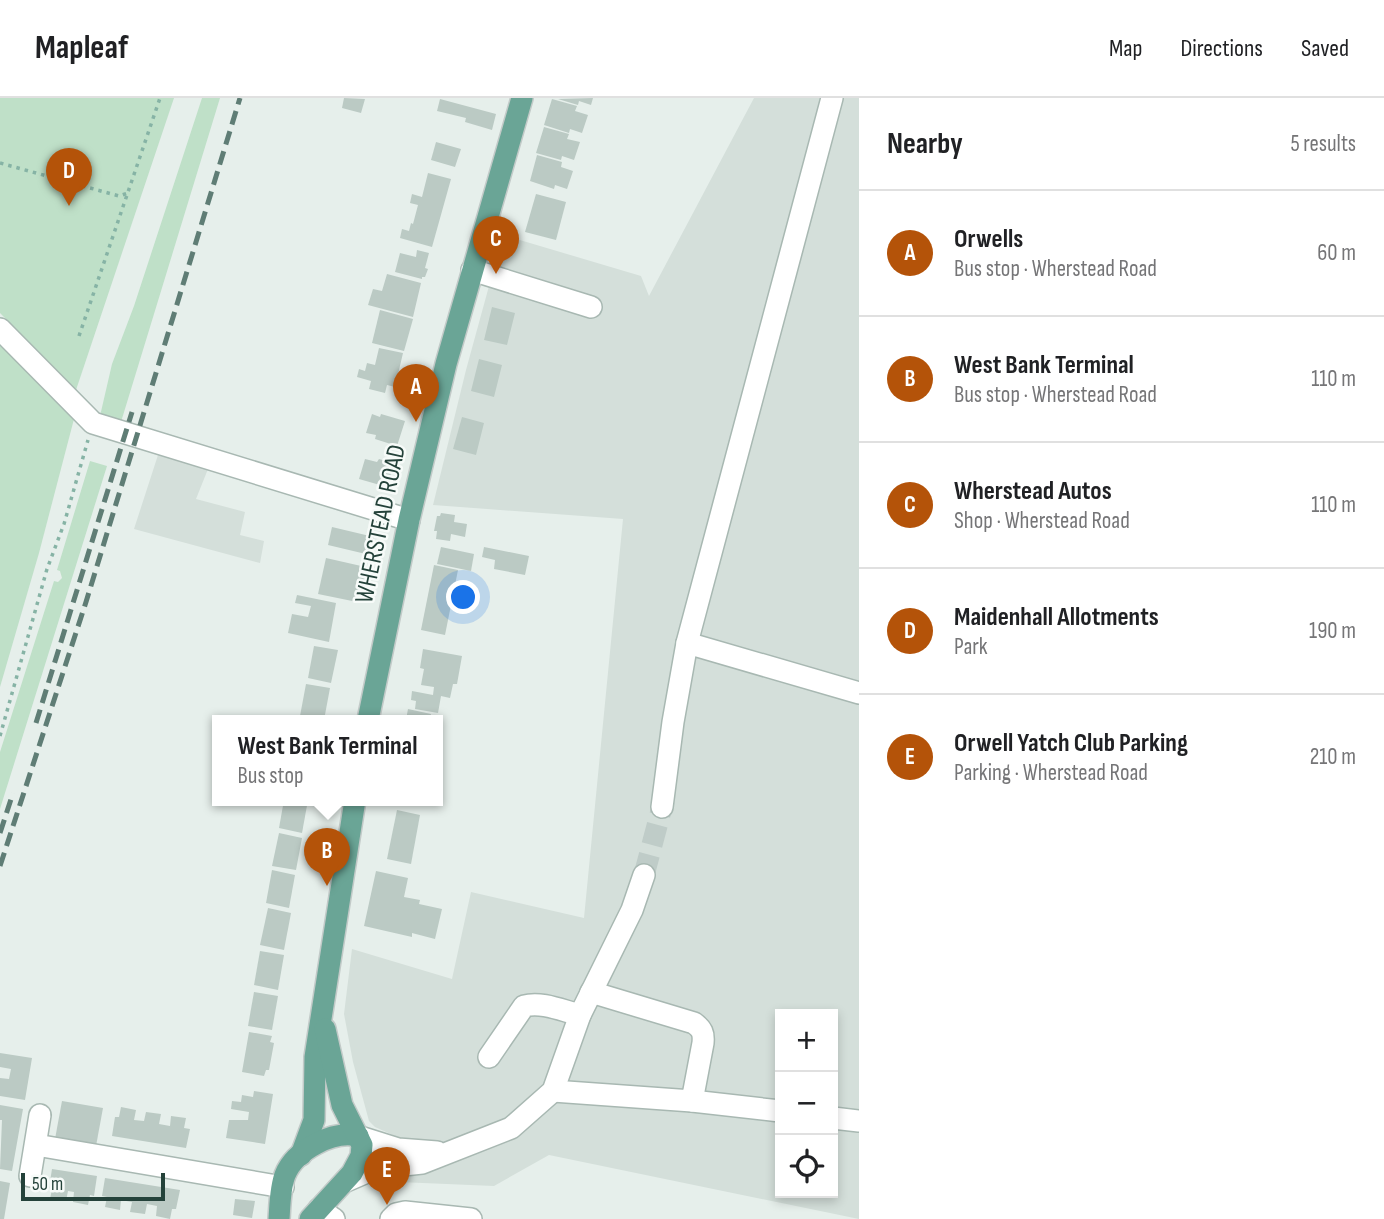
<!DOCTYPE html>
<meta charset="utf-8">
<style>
:root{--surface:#fff;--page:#f2f2f2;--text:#202124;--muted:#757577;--line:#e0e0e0;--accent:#b45309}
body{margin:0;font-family:"Sofia Sans Condensed",sans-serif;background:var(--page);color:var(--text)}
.controls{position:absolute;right:21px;bottom:21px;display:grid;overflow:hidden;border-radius:0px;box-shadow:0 4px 10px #0003}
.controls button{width:63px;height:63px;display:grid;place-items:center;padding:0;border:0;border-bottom:2px solid var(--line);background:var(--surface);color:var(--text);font:35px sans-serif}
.scale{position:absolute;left:21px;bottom:18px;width:144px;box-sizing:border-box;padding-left:7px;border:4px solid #24423a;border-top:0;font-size:19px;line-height:24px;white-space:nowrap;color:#24423a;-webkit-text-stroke:5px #f7fbf9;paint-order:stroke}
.you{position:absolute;left:464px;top:500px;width:24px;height:24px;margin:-18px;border:5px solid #fff;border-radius:50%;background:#1a73e8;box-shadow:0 0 0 10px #1a73e833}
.badge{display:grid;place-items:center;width:46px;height:46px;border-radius:50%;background:var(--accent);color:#fff;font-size:23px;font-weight:700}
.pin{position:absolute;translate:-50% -58px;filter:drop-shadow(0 2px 4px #0008)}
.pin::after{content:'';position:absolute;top:37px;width:24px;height:21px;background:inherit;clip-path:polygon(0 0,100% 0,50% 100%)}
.popup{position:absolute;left:212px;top:617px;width:231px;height:91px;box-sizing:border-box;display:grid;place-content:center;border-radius:0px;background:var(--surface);filter:drop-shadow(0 2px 5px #0005);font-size:23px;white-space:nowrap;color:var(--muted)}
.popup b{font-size:26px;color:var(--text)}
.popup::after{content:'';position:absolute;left:50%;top:100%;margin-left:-14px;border:14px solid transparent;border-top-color:var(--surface)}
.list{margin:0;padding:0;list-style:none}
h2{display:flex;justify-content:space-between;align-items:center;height:91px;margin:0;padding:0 28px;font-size:30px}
h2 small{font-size:23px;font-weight:400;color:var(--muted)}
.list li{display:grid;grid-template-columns:46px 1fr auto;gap:21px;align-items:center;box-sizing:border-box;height:126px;padding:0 28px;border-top:2px solid var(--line)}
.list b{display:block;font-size:26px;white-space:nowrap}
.list p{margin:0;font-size:23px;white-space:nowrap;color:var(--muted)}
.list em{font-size:23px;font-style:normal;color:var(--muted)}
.icon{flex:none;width:38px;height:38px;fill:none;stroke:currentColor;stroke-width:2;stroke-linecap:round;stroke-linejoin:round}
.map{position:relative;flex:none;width:859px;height:1121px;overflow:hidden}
header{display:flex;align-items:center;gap:42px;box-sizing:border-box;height:98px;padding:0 35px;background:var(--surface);border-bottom:2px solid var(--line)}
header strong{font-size:33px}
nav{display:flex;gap:38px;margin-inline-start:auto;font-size:24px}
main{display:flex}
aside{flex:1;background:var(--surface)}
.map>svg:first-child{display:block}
.built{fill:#d4dfda;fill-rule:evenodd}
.green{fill:#bfe0c8}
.building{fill:#bbcac4}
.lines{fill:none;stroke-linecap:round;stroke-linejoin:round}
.minor-tunnel{stroke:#bfccc8;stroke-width:21;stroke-dasharray:21 10;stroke-linecap:butt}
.minor-casing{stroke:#a8b8b2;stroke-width:24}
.major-casing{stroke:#c2cac8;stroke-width:24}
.path{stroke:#86b3a5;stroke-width:3.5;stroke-dasharray:3.5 5;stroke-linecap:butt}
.minor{stroke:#fff;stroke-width:21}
.major{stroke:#6aa596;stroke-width:21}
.rail{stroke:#5f7d75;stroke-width:5;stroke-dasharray:14 7;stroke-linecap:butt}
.labels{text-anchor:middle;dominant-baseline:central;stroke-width:5;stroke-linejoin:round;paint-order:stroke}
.street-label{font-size:26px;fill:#24423a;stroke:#f7fbf9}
</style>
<header>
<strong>Mapleaf</strong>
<nav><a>Map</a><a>Directions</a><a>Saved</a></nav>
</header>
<main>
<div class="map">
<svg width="859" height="1121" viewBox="0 0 859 1121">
<rect width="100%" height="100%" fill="#e6efeb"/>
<g class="built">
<path d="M754 0H859V1121L549 1057 494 1088 399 1084 402 1041 375 1029 369 1023 353 964 344 916 352 851 452 881 471 794 584 820 623 421 433 407 466 272 503 137 641 178 649 198ZM780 916H833V1095H780Z"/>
<path d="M158 357 208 371 196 401 245 414 240 437 264 443 260 465 134 431Z"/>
</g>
<g class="green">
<path d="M0 0H174L76 292 0 215Z"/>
<path d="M202 0H220L121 324 100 318 112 266 134 208Z"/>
<path d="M0 245 74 321 39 455 0 589Z"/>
<path d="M90 363 107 368 0 711V654L54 483 58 484 62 480 60 473 57 472Z"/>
</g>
<g class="building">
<path d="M344 0 365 1 361 15 342 10Z"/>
<path d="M593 0 591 7 579 3 578 7 558 1Z"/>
<path d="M440 1 496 16 492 32 465 24 466 20 437 13Z"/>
<path d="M552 1 577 8 575 13 588 17 582 35 570 31 569 35 544 27Z"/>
<path d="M544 29 569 36 567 41 580 44 574 62 562 58 561 62 536 55Z"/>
<path d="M436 44 461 51 455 69 431 62Z"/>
<path d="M537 57 562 64 561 69 573 73 567 91 555 87 554 91 530 83Z"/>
<path d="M428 75 451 81 432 149 400 140 402 131 409 133 411 125 413 126 418 107 410 105 412 96 422 99Z"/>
<path d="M536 96 566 104 556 142 525 134Z"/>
<path d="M417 152 429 155 425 170 428 171 425 179H422V181L395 174 400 155 416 159Z"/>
<path d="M387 176 421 185 413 219 368 207 373 191 382 193Z"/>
<path d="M492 209 515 215 507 247 484 242Z"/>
<path d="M380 212 413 221 404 253 372 245Z"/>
<path d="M379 250 403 255 395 289 387 287 385 295 369 291 371 283 357 279 359 271 365 273 367 265 375 267Z"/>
<path d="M479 261 502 267 494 299 471 293Z"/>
<path d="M372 316 380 319 381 316 405 323 397 348 375 341 376 337 366 335Z"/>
<path d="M462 319 484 325 476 357 453 351Z"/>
<path d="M365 361 377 364 379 361 394 365 387 389 359 381Z"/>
<path d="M441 415 455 417 454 424 467 426 465 439 451 436 450 443 436 441 437 433H434L437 418H440Z"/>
<path d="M332 429 374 439 370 457 328 447Z"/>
<path d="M441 449 474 456 471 473 437 466Z"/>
<path d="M484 449 529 458 525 477 494 471 495 462 482 459Z"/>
<path d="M326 460 370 470 362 505 318 496Z"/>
<path d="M434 467 458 472 445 537 421 532Z"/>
<path d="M297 497 336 505 329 544 288 535 292 516 308 519 311 508 295 505Z"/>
<path d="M314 548 338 552 331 585 308 580Z"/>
<path d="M423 551 462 558 457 586H453L450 600 441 598 438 615 415 611 416 603 411 602 412 593 433 597 434 589 421 587 424 571 420 570Z"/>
<path d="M306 586 330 590 324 622 300 618Z"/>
<path d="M408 611 431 616 430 622H406Z"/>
<path d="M284 702H308L302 735 279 730Z"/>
<path d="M397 712 420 717 411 766 387 761Z"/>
<path d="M279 735 302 740 296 772 272 768Z"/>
<path d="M272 772 295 777 289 810 266 805Z"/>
<path d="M376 773 408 780 404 799 420 802 419 806 442 811 435 841 412 835V839L364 828Z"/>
<path d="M268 810 291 815 284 852 260 847Z"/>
<path d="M260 853 284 857 278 892 254 887Z"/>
<path d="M254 894 278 898 272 932 248 928Z"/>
<path d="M249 934 272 938 270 944 274 945 269 972H266L264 978 242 974Z"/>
<path d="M0 955 32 960 25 1002 0 998V980L9 981 11 971 0 969Z"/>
<path d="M254 993 273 996 265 1046 226 1040 229 1022H248L249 1014 231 1011 232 1003 241 1004 242 997 253 999Z"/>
<path d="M62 1003 103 1010 96 1048 55 1041Z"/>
<path d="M0 1007 23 1011 12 1073 0 1071 2 1022H0Z"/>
<path d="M121 1009 136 1012 134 1022 144 1023 146 1014 161 1016 159 1026 170 1028 171 1018 186 1020 184 1030 190 1031 186 1050 112 1038 115 1019H119Z"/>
<path d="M52 1071 97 1078 94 1098 90 1097 88 1107 73 1104 74 1094 68 1093 66 1103 50 1101 52 1091 49 1090Z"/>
<path d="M105 1080 180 1092 176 1111H172L170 1121 156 1118 157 1108 147 1106 145 1116 130 1114 132 1104 126 1103 121 1102 120 1112 105 1109 107 1099 102 1098Z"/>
<path d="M0 1083 10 1085 4 1121H0Z"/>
<path d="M235 1101 255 1103 252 1120 233 1117Z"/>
</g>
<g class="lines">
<path class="minor-tunnel" d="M644 777 662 709"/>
<g class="minor-casing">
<g id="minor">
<path d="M472 172 591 209"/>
<path d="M0 231 93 325 409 422"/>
<path d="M687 545 859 595"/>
<path d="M662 709 673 624 687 545 832 0"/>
<path d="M489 959 524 908C542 903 563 913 580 917"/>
<path d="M553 993 692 1003 703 945C704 935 702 931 694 925L591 894"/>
<path d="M692 1003 780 1013"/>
<path d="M833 1020 859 1023"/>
<path d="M360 1039 398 1051 437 1054"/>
<path d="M36 1047 283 1089"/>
<path d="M30 1078 40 1017"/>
<path d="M346 1083 376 1070 422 1065 511 1030 553 993 580 917 632 812 644 777"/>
<path d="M319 1111 334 1121"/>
<path d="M391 1121 396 1116 405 1114 471 1121"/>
</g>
</g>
<g class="major-casing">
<g id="major">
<path d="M368 622 409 422 446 266 522 0"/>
<path d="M301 1057 314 1022 315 959 355 702"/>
<path d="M279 1121C280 1107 280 1090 285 1077 295 1052 333 1032 358 1038"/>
<path d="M310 1121 352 1075 361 1058 362 1047 342 1007 325 931"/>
</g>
</g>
<g class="path">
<path d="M0 65 119 98 128 95"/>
<path d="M79 238 160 0"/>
<path d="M0 638 47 471 64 426 88 342"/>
</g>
<use href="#minor" class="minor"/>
<use href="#major" class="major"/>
<g class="rail">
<path d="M36 625 132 314"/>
<path d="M0 735 13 695"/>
<path d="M0 768 86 504 240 0"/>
</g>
</g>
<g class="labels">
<g class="street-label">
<text transform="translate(381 426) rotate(-78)">WHERSTEAD ROAD</text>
</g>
</g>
</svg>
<div class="controls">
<button>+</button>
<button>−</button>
<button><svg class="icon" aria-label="locate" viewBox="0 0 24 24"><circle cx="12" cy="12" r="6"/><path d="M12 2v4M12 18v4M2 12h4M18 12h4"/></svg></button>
</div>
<div class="scale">50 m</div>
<div class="you"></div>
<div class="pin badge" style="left:416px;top:324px">A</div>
<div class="pin badge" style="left:327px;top:788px">B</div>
<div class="popup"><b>West Bank Terminal</b>Bus stop</div>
<div class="pin badge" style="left:496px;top:176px">C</div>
<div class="pin badge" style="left:69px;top:108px">D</div>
<div class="pin badge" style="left:387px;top:1107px">E</div>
</div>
<aside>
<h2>Nearby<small>5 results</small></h2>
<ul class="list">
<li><span class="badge">A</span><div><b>Orwells</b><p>Bus stop · Wherstead Road</p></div><em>60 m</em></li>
<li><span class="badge">B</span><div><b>West Bank Terminal</b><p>Bus stop · Wherstead Road</p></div><em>110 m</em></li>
<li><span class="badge">C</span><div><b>Wherstead Autos</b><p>Shop · Wherstead Road</p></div><em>110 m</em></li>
<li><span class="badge">D</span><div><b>Maidenhall Allotments</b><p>Park</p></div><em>190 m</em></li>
<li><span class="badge">E</span><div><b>Orwell Yatch Club Parking</b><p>Parking · Wherstead Road</p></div><em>210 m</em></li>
</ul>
</aside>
</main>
